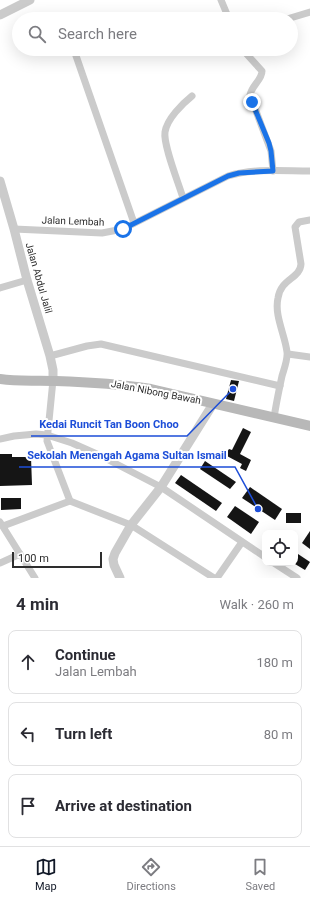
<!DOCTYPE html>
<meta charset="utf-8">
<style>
:root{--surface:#fff;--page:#f7f7f7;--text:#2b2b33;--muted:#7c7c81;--line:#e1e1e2;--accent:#111827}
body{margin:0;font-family:Roboto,sans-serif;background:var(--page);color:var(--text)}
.controls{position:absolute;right:12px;bottom:12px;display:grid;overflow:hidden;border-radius:8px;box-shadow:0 4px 16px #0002}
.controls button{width:36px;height:36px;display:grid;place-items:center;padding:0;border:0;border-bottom:1px solid var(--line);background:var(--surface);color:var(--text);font:20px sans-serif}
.scale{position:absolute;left:12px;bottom:10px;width:90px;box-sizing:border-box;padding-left:4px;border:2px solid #2e2e2e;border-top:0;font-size:11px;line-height:14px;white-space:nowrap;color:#2e2e2e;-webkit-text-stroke:3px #fff;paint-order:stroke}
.stop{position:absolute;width:12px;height:12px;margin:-9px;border:3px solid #1a73e8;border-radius:50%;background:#fff}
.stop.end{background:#1a73e8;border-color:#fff;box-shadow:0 1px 4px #0008}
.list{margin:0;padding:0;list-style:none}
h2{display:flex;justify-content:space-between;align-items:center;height:52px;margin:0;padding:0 16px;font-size:17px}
h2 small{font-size:13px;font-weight:400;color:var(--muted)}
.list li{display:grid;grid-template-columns:26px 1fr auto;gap:12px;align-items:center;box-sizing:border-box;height:64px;margin:0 8px 8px;padding:0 8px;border:1px solid var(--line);border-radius:8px}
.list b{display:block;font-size:15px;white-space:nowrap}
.list p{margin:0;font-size:13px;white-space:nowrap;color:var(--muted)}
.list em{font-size:13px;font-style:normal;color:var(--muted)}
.icon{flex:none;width:22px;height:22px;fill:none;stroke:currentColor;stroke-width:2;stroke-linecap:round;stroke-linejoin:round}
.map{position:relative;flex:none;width:310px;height:578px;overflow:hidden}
.search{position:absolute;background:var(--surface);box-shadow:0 4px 16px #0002;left:12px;right:12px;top:12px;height:44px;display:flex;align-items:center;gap:10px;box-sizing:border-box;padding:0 14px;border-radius:22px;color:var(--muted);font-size:15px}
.sheet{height:268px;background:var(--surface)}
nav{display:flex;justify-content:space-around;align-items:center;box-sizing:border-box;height:56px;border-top:1px solid var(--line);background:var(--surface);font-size:11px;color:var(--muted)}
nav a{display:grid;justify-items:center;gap:2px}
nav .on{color:var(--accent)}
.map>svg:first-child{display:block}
.building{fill:#151515}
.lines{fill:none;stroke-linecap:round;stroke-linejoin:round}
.minor{stroke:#cbcbcb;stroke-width:7}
.tertiary{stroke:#cbcbcb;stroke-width:9}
.secondary{stroke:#b8b8b8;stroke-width:10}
.route{stroke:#1a73e8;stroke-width:5}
.labels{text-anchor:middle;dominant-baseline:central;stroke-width:4;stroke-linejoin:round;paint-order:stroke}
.street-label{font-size:10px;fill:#2e2e2e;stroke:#fff}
.leader{fill:none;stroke:#1d4ed8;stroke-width:1.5}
.callout-dot{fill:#1d4ed8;stroke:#fff;stroke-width:1.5}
.callout-label{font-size:11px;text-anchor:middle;font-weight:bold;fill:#1d4ed8;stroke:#fff;stroke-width:4;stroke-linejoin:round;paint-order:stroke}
</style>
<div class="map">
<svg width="310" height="578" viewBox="0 0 310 578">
<rect width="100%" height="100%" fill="#fff"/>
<g class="building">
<path d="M231 380 239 381 234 401 226 399Z"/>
<path d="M243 428 251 432 240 454 251 460 246 471 240 468 242 464 225 455 229 449 232 450Z"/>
<path d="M0 454H12V457H31L32 485 0 486Z"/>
<path d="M205 461 236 482 230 489 200 469Z"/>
<path d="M181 475 222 503 216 511 175 483Z"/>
<path d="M250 487 282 509 275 520 242 498Z"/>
<path d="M1 498H21V509L1 510Z"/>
<path d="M235 506 259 522 251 534 227 517Z"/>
<rect x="286" y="513" width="15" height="10"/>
<path d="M310 531V549L302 543Z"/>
<path d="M295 552 310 562 305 570 295 564Z"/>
</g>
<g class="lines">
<g class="minor">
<path d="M221 0 229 19"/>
<path d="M287 19 310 12"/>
<path d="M242 49 262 71C262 80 252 85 250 95L271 151 273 171"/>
<path d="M74 50 134 223"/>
<path d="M183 198C179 184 163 145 165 132 167 119 182 104 192 96"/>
<path d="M14 229 102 233 123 229 228 176C254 168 283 171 310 171"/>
<path d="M0 288 27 280"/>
<path d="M288 354 310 357"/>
<path d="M50 356 87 346 101 344 280 386"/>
<path d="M53 380 47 441 70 501"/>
<path d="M274 418C276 404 279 390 282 376 284 369 288 359 287 352 285 335 274 315 278 298 281 278 300 279 301 264L295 227 299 222 310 220"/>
<path d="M0 439 14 436 36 434 47 435 72 443 99 455 161 487 265 557"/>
<path d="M0 522 35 578"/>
<path d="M3 526 70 501 131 525 214 578"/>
<path d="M0 563 20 554"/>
<path d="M274 563 297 578"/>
<path d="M217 578 242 542"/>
</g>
<g class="tertiary">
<path d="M0 15 30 0"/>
<path d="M0 181 14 229 27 280 50 356 53 370V380"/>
<path d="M120 578 114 565 113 559 115 553 131 525 161 487 213 404"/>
</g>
<path class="secondary" d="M0 379C19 382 37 380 56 381 88 382 119 384 151 389L310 426"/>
</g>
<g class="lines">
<path class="route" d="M123 229 228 176 239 173 273 171 271 151 269 143 252 102"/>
</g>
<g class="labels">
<g class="street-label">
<text transform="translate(73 221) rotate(2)">Jalan Lembah</text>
<text transform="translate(39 278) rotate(74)">Jalan Abdul Jalil</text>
<text transform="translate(156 392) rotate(11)">Jalan Nibong Bawah</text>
</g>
</g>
<path class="leader" d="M233 389L187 436H31M258 509L235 467H19"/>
<g class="callout-dot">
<circle cx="233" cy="389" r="4"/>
<circle cx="258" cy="509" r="4"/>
</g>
<g class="callout-label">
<text x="109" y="428">Kedai Runcit Tan Boon Choo</text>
<text x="127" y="459">Sekolah Menengah Agama Sultan Ismail</text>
</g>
</svg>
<div class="controls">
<button><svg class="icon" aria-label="locate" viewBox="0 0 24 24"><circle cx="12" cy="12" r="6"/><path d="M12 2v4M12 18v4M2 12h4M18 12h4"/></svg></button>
</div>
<div class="scale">100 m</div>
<div class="stop" style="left:123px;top:229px"></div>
<div class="stop end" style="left:252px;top:102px"></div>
<div class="search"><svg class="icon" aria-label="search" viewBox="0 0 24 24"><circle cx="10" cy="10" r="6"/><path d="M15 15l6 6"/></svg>Search here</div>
</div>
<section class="sheet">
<h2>4 min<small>Walk · 260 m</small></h2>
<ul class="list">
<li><svg class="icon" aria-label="ahead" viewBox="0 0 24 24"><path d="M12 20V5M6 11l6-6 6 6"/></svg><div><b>Continue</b><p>Jalan Lembah</p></div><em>180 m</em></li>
<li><svg class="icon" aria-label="left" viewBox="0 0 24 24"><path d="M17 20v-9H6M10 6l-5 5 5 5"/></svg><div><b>Turn left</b></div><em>80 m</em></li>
<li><svg class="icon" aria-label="arrive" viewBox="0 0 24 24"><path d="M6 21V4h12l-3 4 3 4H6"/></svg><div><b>Arrive at destination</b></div></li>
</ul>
</section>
<nav>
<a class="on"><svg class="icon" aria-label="map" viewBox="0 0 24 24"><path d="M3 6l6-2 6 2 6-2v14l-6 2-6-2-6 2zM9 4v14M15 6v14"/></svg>Map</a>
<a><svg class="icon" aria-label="directions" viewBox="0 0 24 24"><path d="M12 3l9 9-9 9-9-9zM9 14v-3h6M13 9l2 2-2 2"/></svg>Directions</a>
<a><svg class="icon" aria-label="saved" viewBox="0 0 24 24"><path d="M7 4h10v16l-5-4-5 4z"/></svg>Saved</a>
</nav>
